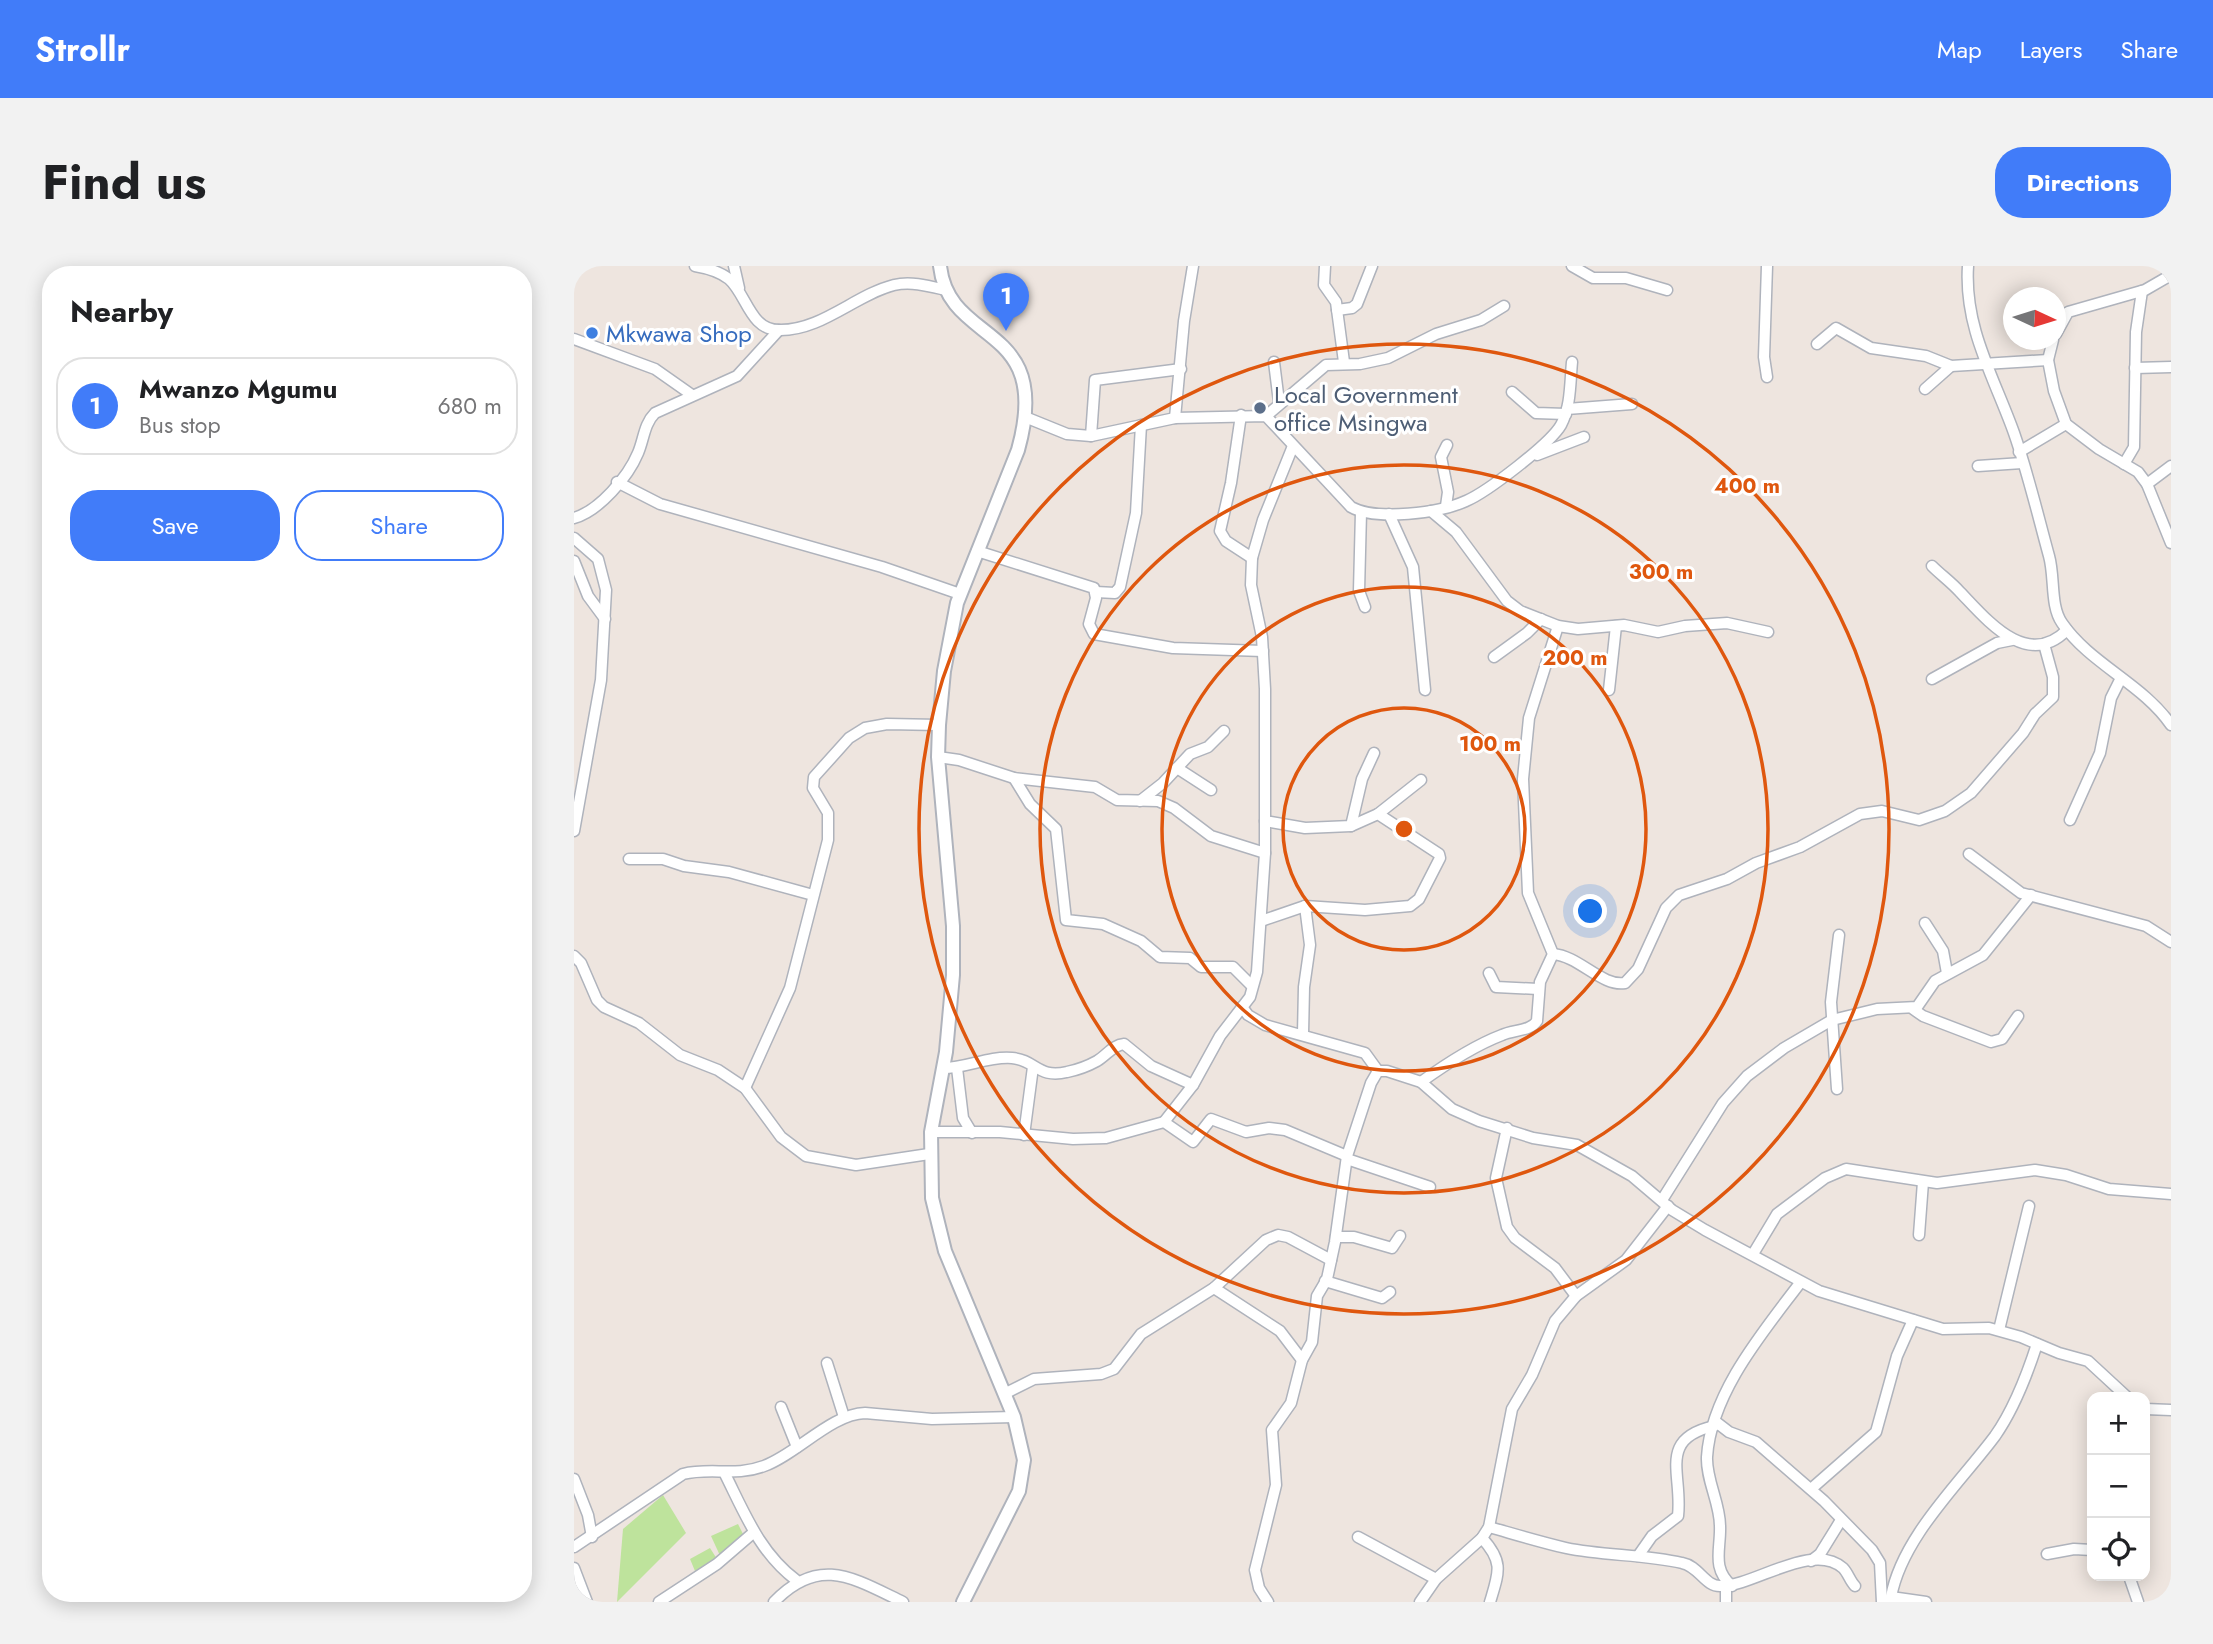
<!DOCTYPE html>
<meta charset="utf-8">
<style>
:root{--surface:#fff;--page:#f2f2f2;--text:#202124;--muted:#757577;--line:#e0e0e0;--accent:#417cf9}
body{margin:0;font-family:Jost,sans-serif;background:var(--page);color:var(--text)}
.controls{position:absolute;right:21px;bottom:21px;display:grid;overflow:hidden;border-radius:14px;box-shadow:0 4px 18px #0003}
.controls button{width:63px;height:63px;display:grid;place-items:center;padding:0;border:0;border-bottom:2px solid var(--line);background:var(--surface);color:var(--text);font:35px sans-serif}
.compass{position:absolute;left:1429px;top:21px;width:63px;height:63px;border-radius:50%;background:var(--surface);box-shadow:0 4px 18px #0003;rotate:94deg}
.you{position:absolute;left:1017px;top:646px;width:24px;height:24px;margin:-18px;border:5px solid #fff;border-radius:50%;background:#1a73e8;box-shadow:0 0 0 10px #1a73e833}
.badge{display:grid;place-items:center;width:46px;height:46px;border-radius:50%;background:var(--accent);color:#fff;font-size:23px;font-weight:700}
.pin{position:absolute;translate:-50% -58px;filter:drop-shadow(0 2px 4px #0008)}
.pin::after{content:'';position:absolute;top:37px;width:24px;height:21px;background:inherit;clip-path:polygon(0 0,100% 0,50% 100%)}
.list{margin:0;padding:0;list-style:none}
h2{display:flex;justify-content:space-between;align-items:center;height:91px;margin:0;padding:0 28px;font-size:30px}
h2 small{font-size:23px;font-weight:400;color:var(--muted)}
.list li{display:grid;grid-template-columns:46px 1fr auto;gap:21px;align-items:center;box-sizing:border-box;height:98px;margin:0 14px 14px;padding:0 14px;border:2px solid var(--line);border-radius:28px}
.list b{display:block;font-size:26px;white-space:nowrap}
.list p{margin:0;font-size:23px;white-space:nowrap;color:var(--muted)}
.list em{font-size:23px;font-style:normal;color:var(--muted)}
.actions{display:flex;gap:14px;padding:21px 28px}
.actions a{flex:1;padding:16px 0;border:2px solid var(--accent);border-radius:28px;text-align:center;font-size:24px;color:var(--accent)}
.actions .main{background:var(--accent);color:#fff}
.icon{flex:none;width:38px;height:38px;fill:none;stroke:currentColor;stroke-width:2;stroke-linecap:round;stroke-linejoin:round}
.map{position:relative;flex:none;width:1597px;height:1336px;overflow:hidden;border-radius:28px}
header{display:flex;align-items:center;gap:42px;box-sizing:border-box;height:98px;padding:0 35px;background:var(--accent);color:#fff}
header strong{font-size:33px}
nav{display:flex;gap:38px;margin-inline-start:auto;font-size:24px}
.intro{display:flex;align-items:center;justify-content:space-between;box-sizing:border-box;height:168px;padding:0 42px}
h1{margin:0;font-size:49px}
.button{padding:18px 32px;border-radius:28px;background:var(--accent);color:#fff;font-size:24px;font-weight:700}
main{display:flex;gap:42px;padding:0 42px}
aside{flex:1;background:var(--surface);border-radius:28px;box-shadow:0 4px 18px #0003}
.map>svg:first-child{display:block}
.green{fill:#bee39c}
.lines{fill:none;stroke-linecap:round;stroke-linejoin:round}
.minor-casing{stroke:#afb3bc;stroke-width:13}
.tertiary-casing{stroke:#afb3bc;stroke-width:16}
.minor{stroke:#fff;stroke-width:10}
.tertiary{stroke:#fff;stroke-width:12}
.ring{fill:none;stroke:#df570e;stroke-width:3.5}
.shop-dot{fill:#3f7fe0;stroke:#fff;stroke-width:2.5}
.service-dot{fill:#5c6f8a;stroke:#fff;stroke-width:2.5}
.labels{text-anchor:middle;dominant-baseline:central;stroke-width:6;stroke-linejoin:round;paint-order:stroke}
.shop-label{font-size:24px;fill:#366cbe;stroke:#fff;text-anchor:start}
.service-label{font-size:24px;fill:#4e5e75;stroke:#fff;text-anchor:start}
.centre{fill:#df570e;stroke:#fff;stroke-width:3.5}
.ring-label{font-size:21px;text-anchor:middle;font-weight:bold;fill:#df570e;stroke:#fff;stroke-width:6;stroke-linejoin:round;paint-order:stroke}
</style>
<header>
<strong>Strollr</strong>
<nav><a>Map</a><a>Layers</a><a>Share</a></nav>
</header>
<div class="intro"><h1>Find us</h1><a class="button">Directions</a></div>
<main>
<aside>
<h2>Nearby<small></small></h2>
<ul class="list">
<li><span class="badge">1</span><div><b>Mwanzo Mgumu</b><p>Bus stop</p></div><em>680 m</em></li>
</ul>
<div class="actions"><a class="main">Save</a><a>Share</a></div>
</aside>
<div class="map">
<svg width="1597" height="1336" viewBox="0 0 1597 1336">
<rect width="100%" height="100%" fill="#eee5df"/>
<g class="green">
<path d="M89 1229 112 1267 43 1336 49 1263Z"/>
<path d="M164 1258 171 1272 148 1294 137 1270Z"/>
<path d="M136 1282 143 1293 121 1305 116 1293Z"/>
</g>
<g class="lines">
<g class="minor-casing">
<g id="minor">
<path d="M121 0C133 2 145 5 155 13 173 29 176 64 205 64 247 65 281 29 320 19 337 15 355 20 372 24"/>
<path d="M160 0 165 22"/>
<path d="M751 0 750 19 762 36 770 96"/>
<path d="M998 0 1019 12H1052L1093 24"/>
<path d="M1193 0 1190 91 1193 111"/>
<path d="M1394 0C1390 62 1420 111 1440 167 1454 207 1464 250 1475 290 1481 311 1476 340 1488 357 1516 398 1569 418 1597 459"/>
<path d="M763 44 778 42 783 38 798 0"/>
<path d="M1482 68 1494 46 1571 24 1597 9"/>
<path d="M0 73 81 103 118 129"/>
<path d="M1479 74 1474 94 1480 125 1492 158 1525 183 1564 206 1573 218 1597 277"/>
<path d="M1243 78 1262 62 1297 82 1352 90 1377 100 1474 94"/>
<path d="M700 96 705 136"/>
<path d="M1561 102 1597 101"/>
<path d="M1351 123 1377 100"/>
<path d="M938 126 962 147 992 148"/>
<path d="M993 143 1058 138"/>
<path d="M667 149 657 217 646 265 652 275 678 292"/>
<path d="M692 150 752 99 786 98 814 92 862 68 907 54 930 40"/>
<path d="M451 151 493 168 517 170 601 152 692 150 777 241C802 255 866 247 892 235 913 226 976 178 987 159 997 140 996 117 998 96"/>
<path d="M601 152 610 55 619 0"/>
<path d="M517 170 521 114 607 103"/>
<path d="M1445 186 1492 158"/>
<path d="M963 189 1010 171"/>
<path d="M1550 198 1560 181 1562 66 1568 25"/>
<path d="M1404 200 1448 197"/>
<path d="M43 216 86 238 308 301 386 328"/>
<path d="M1573 218 1597 200"/>
<path d="M872 240 874 226 867 191 873 179"/>
<path d="M857 245 882 266 933 335 946 345 984 360 1004 363 1050 359 1084 366 1111 360 1153 357 1194 366"/>
<path d="M787 246 785 325 791 341"/>
<path d="M815 248 839 301 851 424"/>
<path d="M0 252C25 245 54 211 64 187 70 173 70 158 81 147L163 110 205 64"/>
<path d="M0 272 24 293 32 324 27 414 0 565"/>
<path d="M403 285 520 322 522 332 515 358 520 368 599 382 689 385"/>
<path d="M0 295 14 330 31 353"/>
<path d="M1358 300C1367 309 1377 316 1386 326 1413 354 1453 404 1493 364"/>
<path d="M522 326 541 327 546 321 562 247 567 159"/>
<path d="M920 391 953 367 967 353"/>
<path d="M1358 413 1423 377 1438 374"/>
<path d="M1035 424 1042 360"/>
<path d="M364 491 385 494 440 512 521 521 543 534 584 535 600 542 637 570 691 587"/>
<path d="M603 502 637 524"/>
<path d="M440 512 456 538 482 563 492 654 529 658 567 675 586 691 616 692 627 701H659L678 720"/>
<path d="M566 535 589 517 616 488 634 481 650 465"/>
<path d="M804 548 847 514"/>
<path d="M1496 554 1526 487 1537 432 1547 412"/>
<path d="M777 560 788 513 800 487"/>
<path d="M1395 588 1447 627 1572 660 1597 676"/>
<path d="M55 593H89L110 600 155 606 239 629"/>
<path d="M687 655 731 640 791 644 836 640 845 633 866 592 865 588 804 548 777 560 731 562 691 555"/>
<path d="M1351 657 1369 685 1373 707"/>
<path d="M979 688C1005 690 1028 721 1051 717L1064 703 1092 642 1105 629 1153 613 1182 597 1226 581 1286 548 1308 545 1345 554 1371 545 1397 527 1449 467 1461 448 1479 431V411L1470 378"/>
<path d="M0 690 7 697 23 734 30 741 65 757 106 789 144 804 171 822 207 871 232 890 282 899 355 888"/>
<path d="M915 707 922 721 964 723"/>
<path d="M668 741 674 749 691 759 791 787 804 805"/>
<path d="M1339 743 1349 750 1417 776 1428 773 1444 750"/>
<path d="M729 768 730 721 736 679 731 640"/>
<path d="M369 802C393 802 414 790 438 792 462 794 464 813 493 806 503 804 514 800 523 795 533 789 539 779 550 778L577 800 619 819"/>
<path d="M383 802 389 852 398 867"/>
<path d="M847 816C872 798 899 780 928 769 939 764 957 765 963 755L966 716 979 688 954 627 949 513 955 452 984 360"/>
<path d="M171 822 216 722 254 574V547L239 522 240 511 275 472 291 462 313 458 365 459"/>
<path d="M1263 823 1257 736 1265 669"/>
<path d="M590 856 619 819 646 770 676 731 683 706 691 587V423L688 371 677 319 678 292 689 254 719 180"/>
<path d="M933 862 922 912 933 961 941 972 981 1002 1002 1030"/>
<path d="M357 866H426L499 873 532 872 590 856 619 876 637 853 672 866 695 862 711 864 773 890"/>
<path d="M450 869 459 801"/>
<path d="M773 893 856 921"/>
<path d="M1088 934 1149 837 1173 810 1210 782 1258 754 1303 743 1343 741 1361 715 1409 689 1457 629"/>
<path d="M1345 969 1349 916"/>
<path d="M762 971H780L818 982 826 970"/>
<path d="M1179 988 1203 948 1251 912 1272 903 1363 917 1461 904 1492 909 1535 923 1597 928"/>
<path d="M751 1015 808 1032 816 1026"/>
<path d="M640 1022 706 1065 728 1094"/>
<path d="M1425 1064 1455 940"/>
<path d="M253 1097 270 1151"/>
<path d="M432 1127 460 1113 527 1108 540 1103 567 1068 640 1022 692 974 704 969 714 971 757 994"/>
<path d="M207 1141 223 1181"/>
<path d="M1571 1143 1597 1144"/>
<path d="M1142 1156 1155 1166 1182 1176 1250 1235 1298 1284 1306 1297 1308 1336"/>
<path d="M151 1208C171 1248 186 1287 222 1314"/>
<path d="M0 1213 14 1249 18 1271"/>
<path d="M1237 1223 1302 1166 1323 1090 1339 1054"/>
<path d="M915 1261C940 1268 966 1276 992 1282 1030 1290 1070 1288 1108 1297 1125 1300 1131 1321 1147 1320 1180 1320 1239 1275 1269 1302 1274 1307 1276 1315 1281 1320"/>
<path d="M784 1271 862 1313"/>
<path d="M908 1272C930 1296 925 1306 916 1336"/>
<path d="M0 1281 109 1208C137 1201 161 1211 190 1200 223 1188 257 1148 291 1147L358 1153 440 1151"/>
<path d="M1473 1288 1500 1283 1518 1284"/>
<path d="M1064 1290 1078 1270 1104 1250C1109 1208 1083 1173 1140 1160"/>
<path d="M1237 1295 1246 1288 1267 1254"/>
<path d="M0 1302 13 1336"/>
<path d="M1555 1310 1564 1336"/>
<path d="M1158 1320C1137 1302 1147 1283 1146 1260 1146 1237 1132 1214 1133 1191 1137 1127 1189 1066 1226 1017"/>
<path d="M1317 1331C1328 1271 1386 1217 1421 1170 1440 1143 1453 1109 1463 1078"/>
<path d="M85 1336 143 1298 179 1267"/>
<path d="M200 1336C245 1289 279 1312 329 1336"/>
<path d="M694 1336 685 1322 681 1304 702 1219 698 1164 717 1137 728 1094 738 1076 743 1030 753 1013 761 976 773 890 797 817 804 805H813L847 816 878 843 905 855 959 872 1003 879 1058 910 1098 944 1131 964 1245 1025 1369 1063 1415 1062 1447 1071 1485 1087 1514 1095 1553 1131"/>
<path d="M846 1336 862 1313 908 1272 915 1261 938 1143 958 1109 981 1055 1002 1030 1052 994 1094 940"/>
<path d="M1152 1336V1320"/>
<path d="M1313 1336 1317 1331 1352 1336"/>
</g>
</g>
<g class="tertiary-casing">
<path id="tertiary" d="M366 0C375 81 480 55 444 184L383 337 370 405 365 459 364 491 379 660V709L372 786 357 866 358 932 371 985 440 1151 450 1194 445 1225 389 1336"/>
</g>
<use href="#minor" class="minor"/>
<use href="#tertiary" class="tertiary"/>
</g>
<g class="ring">
<circle cx="830" cy="563" r="121"/>
<circle cx="830" cy="563" r="242"/>
<circle cx="830" cy="563" r="364"/>
<circle cx="830" cy="563" r="485"/>
</g>
<circle class="shop-dot" cx="18" cy="67" r="7"/>
<circle class="service-dot" cx="686" cy="142" r="7"/>
<g class="labels">
<g class="shop-label">
<text x="32" y="67">Mkwawa Shop</text>
</g>
<g class="service-label">
<text x="700" y="128">Local Government<tspan x="700" dy="28">office Msingwa</tspan></text>
</g>
</g>
<circle cx="830" cy="563" r="10" class="centre"/>
<g class="ring-label">
<text x="1173" y="227">400 m</text>
<text x="1087" y="313">300 m</text>
<text x="1001" y="399">200 m</text>
<text x="916" y="485">100 m</text>
</g>
</svg>
<div class="controls">
<button>+</button>
<button>−</button>
<button><svg class="icon" aria-label="locate" viewBox="0 0 24 24"><circle cx="12" cy="12" r="6"/><path d="M12 2v4M12 18v4M2 12h4M18 12h4"/></svg></button>
</div>
<svg class="compass" viewBox="-18 -18 36 36"><path d="M0-13l5 13h-10z" fill="#e53935"/><path d="M0 13l5-13h-10z" fill="#757577"/></svg>
<div class="you"></div>
<div class="pin badge" style="left:432px;top:65px">1</div>
</div>
</main>
